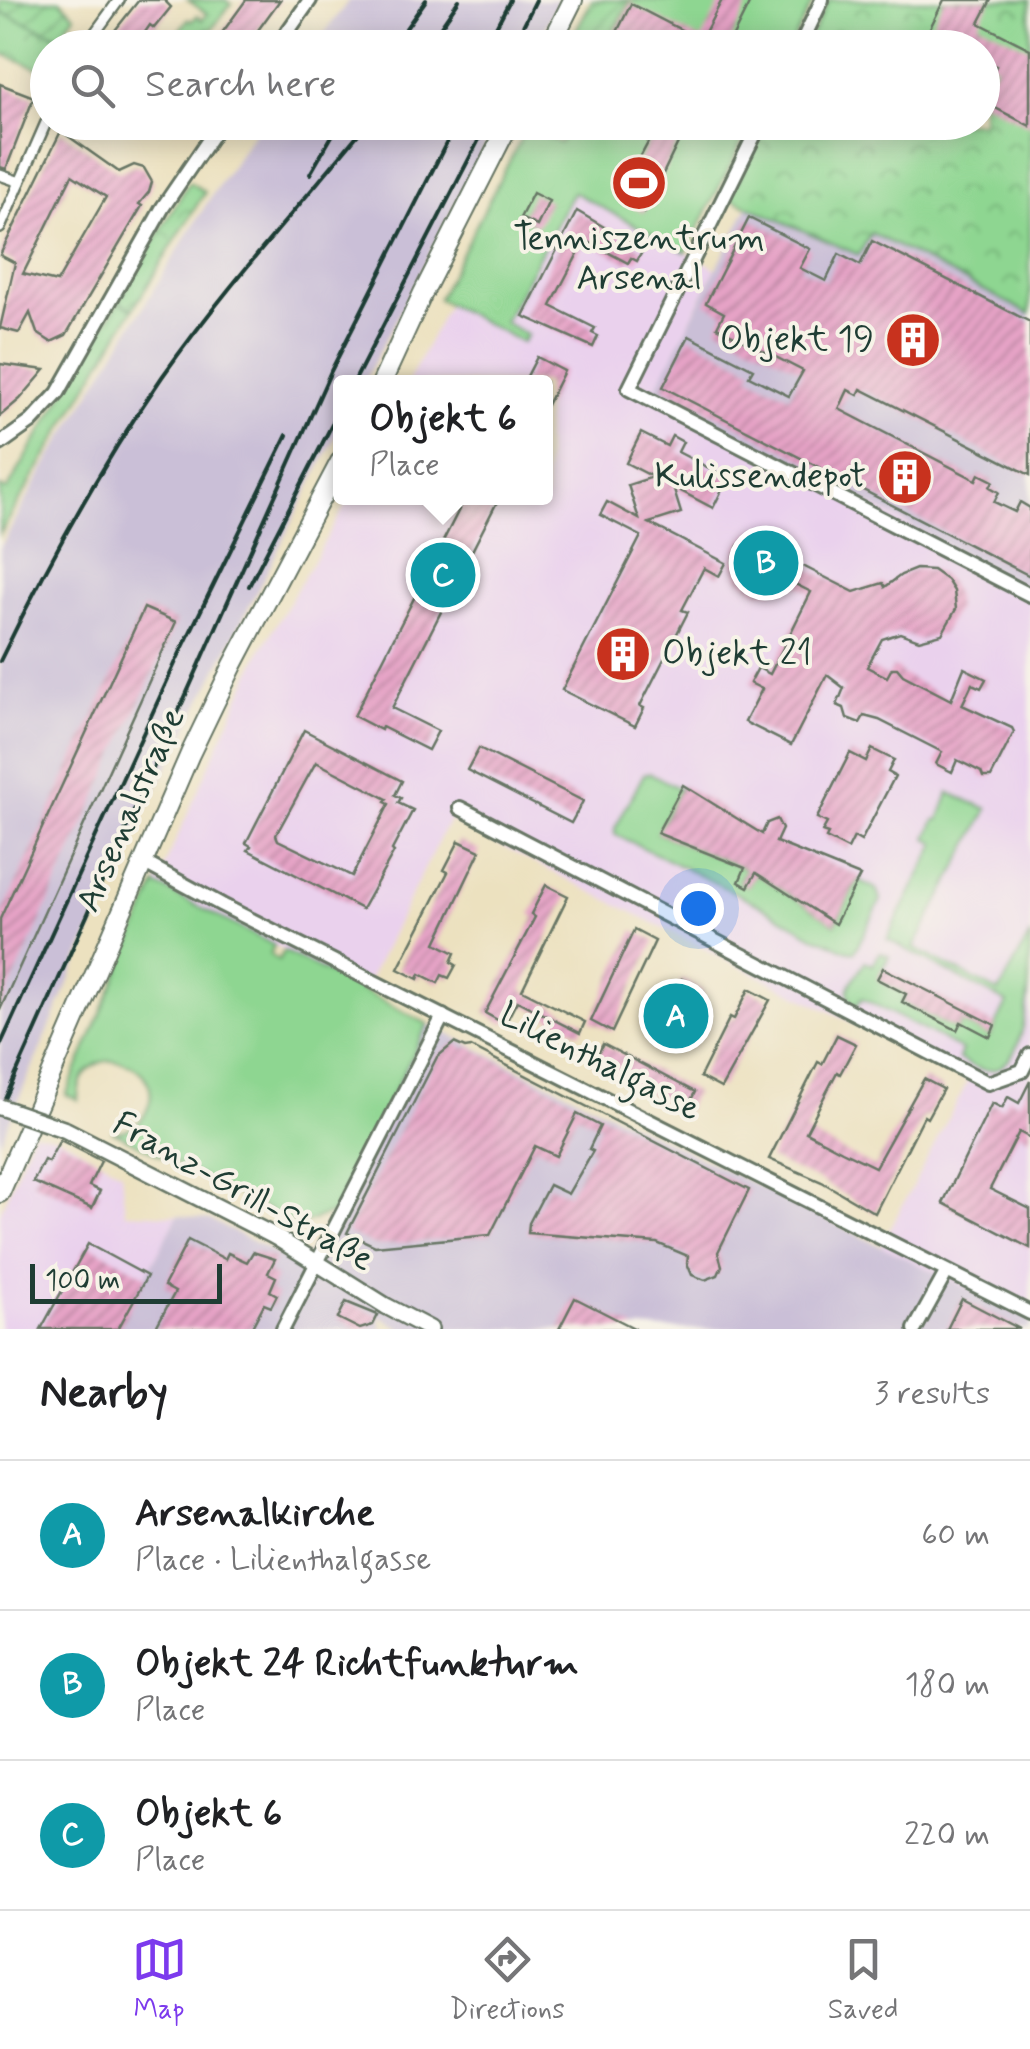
<!DOCTYPE html>
<meta charset="utf-8">
<style>
:root{--surface:#fff;--page:#f2f2f2;--text:#202124;--muted:#757577;--line:#e0e0e0;--accent:#7c3aed}
body{margin:0;font-family:Mynerve,sans-serif;background:var(--page);color:var(--text)}
.scale{position:absolute;left:30px;bottom:25px;width:192px;box-sizing:border-box;padding-left:10px;border:5px solid #1f3d34;border-top:0;font-size:28px;line-height:35px;white-space:nowrap;color:#1f3d34;-webkit-text-stroke:8px #f7f3e8;paint-order:stroke}
.you{position:absolute;left:698px;top:908px;width:35px;height:35px;margin:-25px;border:8px solid #fff;border-radius:50%;background:#1a73e8;box-shadow:0 0 0 15px #1a73e833}
.badge{display:grid;place-items:center;width:65px;height:65px;border-radius:50%;background:var(--accent);color:#fff;font-size:32px;font-weight:700}
.pin{position:absolute;translate:-50% -50%;border:5px solid #fff;box-shadow:0 2px 10px #0006}
.popup{position:absolute;left:333px;top:375px;width:220px;height:130px;box-sizing:border-box;display:grid;place-content:center;border-radius:10px;background:var(--surface);filter:drop-shadow(0 2px 8px #0005);font-size:32px;white-space:nowrap;color:var(--muted)}
.popup b{font-size:38px;color:var(--text)}
.popup::after{content:'';position:absolute;left:50%;top:100%;margin-left:-20px;border:20px solid transparent;border-top-color:var(--surface)}
.list{margin:0;padding:0;list-style:none}
h2{display:flex;justify-content:space-between;align-items:center;height:130px;margin:0;padding:0 40px;font-size:42px}
h2 small{font-size:32px;font-weight:400;color:var(--muted)}
.list li{display:grid;grid-template-columns:65px 1fr auto;gap:30px;align-items:center;box-sizing:border-box;height:150px;padding:0 40px;border-top:2px solid var(--line)}
.list b{display:block;font-size:38px;white-space:nowrap}
.list p{margin:0;font-size:32px;white-space:nowrap;color:var(--muted)}
.list em{font-size:32px;font-style:normal;color:var(--muted)}
.icon{flex:none;width:55px;height:55px;fill:none;stroke:currentColor;stroke-width:2;stroke-linecap:round;stroke-linejoin:round}
.map{position:relative;flex:none;width:1030px;height:1329px;overflow:hidden}
.search{position:absolute;background:var(--surface);box-shadow:0 5px 25px #0003;left:30px;right:30px;top:30px;height:110px;display:flex;align-items:center;gap:25px;box-sizing:border-box;padding:0 35px;border-radius:55px;color:var(--muted);font-size:38px}
.sheet{height:580px;background:var(--surface)}
nav{display:flex;justify-content:space-around;align-items:center;box-sizing:border-box;height:140px;border-top:2px solid var(--line);background:var(--surface);font-size:28px;color:var(--muted)}
nav a{display:grid;justify-items:center;gap:5px}
nav .on{color:var(--accent)}
.map>svg:first-child{display:block}
.built{fill:#ead1ed}
.industrial{fill:#cabfd7}
.grass{fill:#8ed691;stroke:#568a62;stroke-width:2.5}
.park{fill:url(#park-crowns);stroke:#568a62;stroke-width:2.5}
.garden{fill:url(#garden-furrows);stroke:#568a62;stroke-width:2.5}
.building{fill:url(#building-hatch);fill-rule:evenodd}
.lines{fill:none;stroke-linecap:round;stroke-linejoin:round}
.pedestrian-casing{stroke:#677665;stroke-width:14}
.minor-casing{stroke:#677665;stroke-width:18}
.tertiary-casing{stroke:#677665;stroke-width:20}
.secondary-casing{stroke:#677665;stroke-width:22}
.pedestrian{stroke:#fff;stroke-width:9}
.minor{stroke:#fff;stroke-width:12}
.tertiary{stroke:#fff;stroke-width:15}
.secondary{stroke:#fff;stroke-width:18}
.rail{stroke:#1f3d34;stroke-width:4}
.tertiary-bridge-casing{stroke:#677665;stroke-width:20;stroke-linecap:butt}
.tertiary-bridge{stroke:#fff;stroke-width:15}
.labels{text-anchor:middle;dominant-baseline:central;stroke-width:8;stroke-linejoin:round;paint-order:stroke}
.poi-label{font-size:35px;fill:#1f3d34;stroke:#f7f3e8;text-anchor:end}
.street-label{font-size:35px;fill:#1f3d34;stroke:#f7f3e8}
</style>
<div class="map">
<svg width="1030" height="1329" viewBox="0 0 1030 1329">
<defs>
<pattern id="park-crowns" width="20" height="18" patternUnits="userSpaceOnUse" patternTransform="scale(2.5)"><rect width="20" height="18" fill="#8ed691"/><path d="M2 6a3 3 0 1 1 6 0M12 15a3 3 0 1 1 6 0" fill="none" stroke="#73af77"/></pattern>
<pattern id="garden-furrows" width="10" height="10" patternUnits="userSpaceOnUse" patternTransform="scale(2.5)"><rect width="10" height="10" fill="#8ed691"/><path d="M-1 1l2-2M0 10L10 0M9 11l2-2" fill="none" stroke="#73af77"/></pattern>
<pattern id="building-hatch" width="6" height="6" patternUnits="userSpaceOnUse" patternTransform="scale(2.5)"><rect width="6" height="6" fill="#e6a3c6"/><path d="M-1 1l2-2M0 6l6-6M5 7l2-2" fill="none" stroke="#ba86a2"/></pattern>
</defs>
<rect width="100%" height="100%" fill="#f7f3e8"/>
<filter id="ink" filterUnits="userSpaceOnUse"><feTurbulence type="fractalNoise" baseFrequency=".01" numOctaves="2"/><feDisplacementMap in="SourceGraphic" scale="20" xChannelSelector="R" yChannelSelector="G"/><feConvolveMatrix kernelMatrix="1 2 1 2 8 2 1 2 1" color-interpolation-filters="sRGB"/></filter>
<filter id="wash" filterUnits="userSpaceOnUse"><feTurbulence type="fractalNoise" baseFrequency=".0048" numOctaves="4" result="noise"/><feDisplacementMap in="SourceGraphic" scale="40" xChannelSelector="R" yChannelSelector="G"/><feGaussianBlur stdDeviation="2.25" result="paint"/><feColorMatrix in="noise" values="0 0 0 0 0 0 0 0 0 0 0 0 0 0 0 0 0 1.4 0 .05"/><feComposite in="paint" operator="in"/></filter>
<g filter="url(#wash)">
<rect width="100%" height="100%" fill="#ece1bf"/>
<g class="built">
<path d="M572 191 716 268 654 393 1030 587V1329L943 1277 881 1246 968 1081 449 820 363 991 156 885 260 652 350 498H546V382H408L448 304 522 342 504 322Z"/>
<path d="M33 1132 61 1138 121 1172 125 1213 178 1215 118 1329H0V1213Z"/>
</g>
<g class="industrial">
<path d="M349 0H559L535 47H314Z"/>
<path d="M260 123H497L364 382H340V428L129 843 0 1143V548L42 472 210 198Z"/>
<path d="M748 206 858 255 870 233 1030 314V587L654 392Z"/>
<path d="M428 1024 1030 1319V1329H403L379 1316 382 1329H118L178 1215 211 1220 300 1266 333 1213Z"/>
</g>
<g class="grass">
<path d="M188 0H225L231 4 212 29 205 30 191 47H186L188 45 175 36 188 19 192 21 197 16 202 20 207 14Z"/>
<path d="M633 0H814L790 47 609 48Z"/>
<path d="M571 123H752L686 252 573 192 504 322 527 335 522 342 438 299 527 127 560 143Z"/>
<path d="M119 301 133 309 0 534V487L7 490Z"/>
<path d="M650 773 680 789 658 833 745 868 739 882 748 886 756 873 835 924 858 880 876 889 881 900 855 951C841 953 833 940 819 939L756 903 615 834V828L644 774Z"/>
<path d="M949 793 988 809 914 948 999 992 1030 935C1030 986 1030 1107 959 1059L962 1050 862 998 856 1006C837 992 857 977 865 961L873 965 880 952 889 956 878 979 906 994 902 1002 957 1030 961 1022 990 1036 1007 1003 887 939 936 844 927 838 935 820H939Z"/>
<path d="M156 885 274 945 270 955 279 960 284 951 428 1024 333 1213 298 1225 114 1132C128 1131 140 1125 146 1112 172 1061 78 1034 78 1100L66 1095Z"/>
</g>
<g class="park">
<path d="M829 0H1030V314L871 233 859 255 729 198 767 123 982 122V48L805 47Z"/>
<path d="M0 12 66 39 59 47 48 48 47 61 41 69 0 53Z"/>
<path d="M189 182 205 192 133 309 119 301Z"/>
</g>
<g class="garden">
<path d="M0 0H60L75 15 59 36 0 12Z"/>
<path d="M592 0H629L605 47H567Z"/>
</g>
<g id="blocks">
<g class="building">
<path d="M139 0H164L171 7 154 28 150 25 134 48H101Z"/>
<path d="M246 0H280L245 48H211Z"/>
<path d="M722 0H751L727 48H609L631 4 701 40Z"/>
<path d="M944 0H991L979 23 1030 49V126L982 101V92L996 66 982 59V48H920Z"/>
<path d="M0 84 34 97 6 169 0 167Z"/>
<path d="M659 122H688L644 213 618 199Z"/>
<path d="M61 131 119 172 134 165 144 168 152 182 149 192 139 204 142 206 66 335 51 342 37 333 30 313 19 333 0 328 15 263 0 255ZM72 175 106 197 57 282 23 274Z"/>
<path d="M533 193 549 201 537 226 520 218Z"/>
<path d="M577 211 643 250 637 261 631 258 628 263 585 240 560 288 551 306 595 328 592 333 598 336 593 347 523 316Z"/>
<path d="M749 218 810 249 800 268 826 281 839 254 860 265 872 241 1030 322V475L861 389 858 395 848 390 839 409 976 480 979 474 993 481 990 487 999 492 994 502 1015 512 1020 502 1030 508V576L663 387 689 336 753 369 749 376 789 396 803 371 717 327 724 313 706 303Z"/>
<path d="M537 357 564 371 546 407V382H524Z"/>
<path d="M0 364 45 370 20 399 0 416Z"/>
<path d="M641 433 667 446 672 436 683 442 678 452 728 478 713 508 673 487 681 513 649 523 726 563 719 576 704 568 682 610 688 612 640 706 644 708 635 726 562 690 641 536 600 515 607 502 639 519 628 485 653 477 626 463Z"/>
<path d="M465 498H499L392 708 438 731 428 750 382 727 381 730 354 716Z"/>
<path d="M766 528 788 537 796 549 799 564 854 592 883 583 885 587 901 575 916 569 933 570 947 580 954 591 956 609 942 634 919 640 900 633 882 639 867 667 887 677 892 668H897L903 675 951 700 964 668 986 679 981 688 972 684 962 705 1012 728 1014 732 991 777H983L981 772 957 760 952 772 936 764 942 752 879 720 864 716 860 723 847 718 844 708 837 705 844 688 827 675 791 745 745 722 762 689 750 683 758 668 770 674 811 592 791 582 775 591 760 592 740 579 733 562 738 546 751 532Z"/>
<path d="M144 608 176 622 0 1010V919Z"/>
<path d="M304 730 402 781 395 795 401 798 398 803 413 810 392 850 394 852 362 909 248 850 251 846 246 843ZM316 762 387 799 385 802 389 804 352 876 278 840 276 835Z"/>
<path d="M479 748 583 801 571 823 467 770Z"/>
<path d="M872 749 894 760 888 772 895 776 861 841 854 837 848 849 826 838 828 834 822 832 827 823 817 818 850 753 866 761Z"/>
<path d="M683 785 762 834 767 823 777 819 782 829 776 842 860 876 835 924 756 873 748 887 739 882 745 868 657 833Z"/>
<path d="M459 841 480 851 436 943 455 953 451 962 456 965 449 978 442 975 438 983 420 974 418 979 398 969 448 872 444 870Z"/>
<path d="M546 885 568 896 522 990 585 1022 580 1033 517 1001 505 1024 485 1013 535 917 531 914Z"/>
<path d="M634 930 655 941 612 1032 591 1021Z"/>
<path d="M883 968 995 1025 990 1037 961 1022 957 1030 902 1002 906 994 877 979Z"/>
<path d="M682 979 703 991 683 1030 693 1035 677 1049 665 1052 653 1045 648 1034 651 1013 661 1018Z"/>
<path d="M749 989 770 1000 721 1088 700 1077 730 1017 734 1019Z"/>
<path d="M837 1035 856 1044 840 1074 837 1072 806 1132 842 1151 875 1167 924 1079 943 1089 927 1118 924 1116 875 1213 822 1182 769 1159 818 1062 822 1064Z"/>
<path d="M454 1043 465 1048 471 1047 749 1190 718 1252 722 1266 718 1275 705 1280 692 1275 687 1263 688 1256 657 1243 528 1233 529 1223 549 1185 568 1194 593 1151 589 1149 600 1126 577 1114 556 1156 535 1146 490 1235 375 1246 347 1233 437 1057Z"/>
<path d="M603 1044 695 1092 685 1112 593 1064Z"/>
<path d="M1030 1081V1138L1019 1132 990 1189 1030 1209V1248L943 1203 992 1103 1002 1108 1008 1097 1019 1103Z"/>
<path d="M60 1140 101 1161 89 1186 100 1191 92 1208 33 1182 44 1160 48 1162Z"/>
<path d="M188 1240 225 1259 228 1253 247 1262 253 1252 275 1259 268 1273 276 1277 270 1291 277 1295 271 1307 264 1304 251 1329H155L175 1292 164 1286Z"/>
<path d="M88 1244 147 1276 118 1329H41Z"/>
<path d="M575 1298 636 1329H559Z"/>
<path d="M962 1299 1020 1329H947Z"/>
<path d="M346 1302 378 1315 373 1325 360 1329 338 1318Z"/>
</g>
</g>
</g>
<g filter="url(#ink)">
<use href="#blocks" fill-opacity="0" stroke="#677665" stroke-width="2.5"/>
<g class="lines">
<g class="pedestrian-casing">
<g id="pedestrian">
<path d="M84 48 119 0"/>
<path d="M0 175 20 182"/>
<path d="M0 228 48 118"/>
</g>
</g>
<g class="minor-casing">
<g id="minor">
<path d="M276 48 310 0"/>
<path d="M799 48 822 0"/>
<path d="M761 122 629 389 1030 595"/>
<path d="M0 444 31 422 58 393 163 207 221 122"/>
<path d="M460 808 988 1083 1022 1071 1030 1055"/>
<path d="M143 862 222 905 1030 1313"/>
<path d="M283 1329 443 1016"/>
<path d="M915 1329 946 1273"/>
</g>
</g>
<g class="tertiary-casing">
<path id="tertiary" d="M274 1236 386 1306 430 1329"/>
</g>
<g class="secondary-casing">
<g id="secondary">
<path d="M549 48 573 0"/>
<path d="M382 382 423 293 510 122"/>
<path d="M0 1193 190 754 233 665 340 462"/>
</g>
</g>
<use href="#pedestrian" class="pedestrian"/>
<use href="#minor" class="minor"/>
<use href="#tertiary" class="tertiary"/>
<use href="#secondary" class="secondary"/>
<g class="rail">
<path d="M392 48 426 0"/>
<path d="M426 48 459 0"/>
<path d="M485 48 510 0"/>
<path d="M512 48 536 0"/>
<path d="M310 174 340 122"/>
<path d="M354 382 488 122"/>
<path d="M249 586 340 409"/>
<path d="M0 661C48 562 100 467 162 377 225 288 299 207 368 122"/>
<path d="M0 1046 179 655 287 435"/>
<path d="M0 1110 331 371 457 122"/>
</g>
<g class="tertiary-bridge-casing">
<path id="tertiary-bridge" d="M0 1107 66 1130 274 1236"/>
</g>
<use href="#tertiary-bridge" class="tertiary-bridge"/>
</g>
</g>
<defs>
<g id="stadium-disc" transform="scale(2.875)"><circle r="9.5" fill="#c8321e" stroke="#f7f3e8"/><path d="M0-5a6.5 5 0 1 0 0 10a6.5 5 0 1 0 0-10ZM-3.5-1.8h7v3.6h-7Z" fill="#fff"/></g>
<g id="building-disc" transform="scale(2.875)"><circle r="9.5" fill="#c8321e" stroke="#f7f3e8"/><path d="M-4-6H4V6H1V3H-1V6H-4ZM-2.5-4.3h1.7v1.8h-1.7ZM.8-4.3h1.7v1.8H.8ZM-2.5-1h1.7V.8h-1.7ZM.8-1h1.7V.8H.8Z" fill="#fff"/></g>
</defs>
<g fill-rule="evenodd">
<use href="#stadium-disc" x="639" y="183"/>
<use href="#building-disc" x="913" y="340"/>
<use href="#building-disc" x="905" y="477"/>
<use href="#building-disc" x="623" y="654"/>
</g>
<g class="labels">
<g class="poi-label">
<text x="639" y="239" text-anchor="middle">Tenniszentrum<tspan x="639" dy="40">Arsenal</tspan></text>
<text x="874" y="340">Objekt 19</text>
<text x="866" y="477">Kulissendepot</text>
<text x="662" y="654" text-anchor="start">Objekt 21</text>
</g>
<g class="street-label">
<text transform="translate(131 810) rotate(-66)">Arsenalstraße</text>
<text transform="translate(600 1062) rotate(27)">Lilienthalgasse</text>
<text transform="translate(243 1192) rotate(29)">Franz-Grill-Straße</text>
</g>
</g>
</svg>
<div class="scale">100 m</div>
<div class="you"></div>
<div class="pin badge" style="left:676px;top:1016px;background:#0f9aa8">A</div>
<div class="pin badge" style="left:766px;top:563px;background:#0f9aa8">B</div>
<div class="pin badge" style="left:443px;top:575px;background:#0f9aa8">C</div>
<div class="popup"><b>Objekt 6</b>Place</div>
<div class="search"><svg class="icon" aria-label="search" viewBox="0 0 24 24"><circle cx="10" cy="10" r="6"/><path d="M15 15l6 6"/></svg>Search here</div>
</div>
<section class="sheet">
<h2>Nearby<small>3 results</small></h2>
<ul class="list">
<li><span class="badge" style="background:#0f9aa8">A</span><div><b>Arsenalkirche</b><p>Place · Lilienthalgasse</p></div><em>60 m</em></li>
<li><span class="badge" style="background:#0f9aa8">B</span><div><b>Objekt 24 Richtfunkturm</b><p>Place</p></div><em>180 m</em></li>
<li><span class="badge" style="background:#0f9aa8">C</span><div><b>Objekt 6</b><p>Place</p></div><em>220 m</em></li>
</ul>
</section>
<nav>
<a class="on"><svg class="icon" aria-label="map" viewBox="0 0 24 24"><path d="M3 6l6-2 6 2 6-2v14l-6 2-6-2-6 2zM9 4v14M15 6v14"/></svg>Map</a>
<a><svg class="icon" aria-label="directions" viewBox="0 0 24 24"><path d="M12 3l9 9-9 9-9-9zM9 14v-3h6M13 9l2 2-2 2"/></svg>Directions</a>
<a><svg class="icon" aria-label="saved" viewBox="0 0 24 24"><path d="M7 4h10v16l-5-4-5 4z"/></svg>Saved</a>
</nav>
